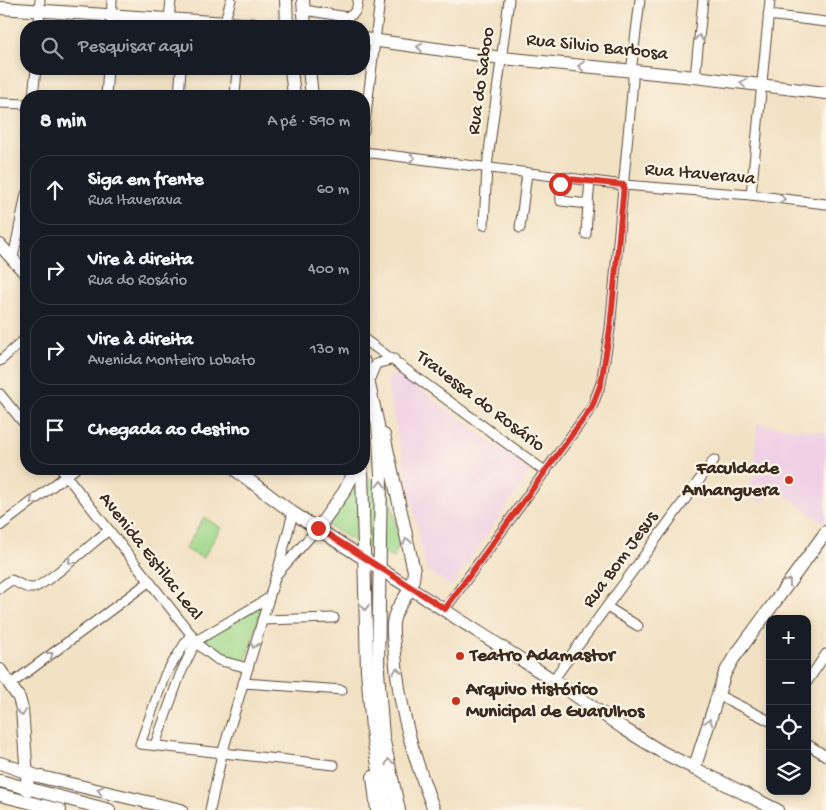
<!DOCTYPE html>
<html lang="pt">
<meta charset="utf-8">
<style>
:root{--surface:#171b24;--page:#20242c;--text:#f1f3f6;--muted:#9ea1a6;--line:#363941}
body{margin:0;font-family:"Gochi Hand",sans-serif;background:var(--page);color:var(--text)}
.controls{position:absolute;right:15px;bottom:15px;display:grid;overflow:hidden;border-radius:10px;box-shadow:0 2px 8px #0003}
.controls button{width:45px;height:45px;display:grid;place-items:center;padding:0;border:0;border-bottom:1px solid var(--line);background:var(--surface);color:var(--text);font:25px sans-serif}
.stop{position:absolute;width:15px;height:15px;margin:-11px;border:4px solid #d93025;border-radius:50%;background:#fff}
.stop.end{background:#d93025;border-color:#fff;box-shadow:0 1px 5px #0008}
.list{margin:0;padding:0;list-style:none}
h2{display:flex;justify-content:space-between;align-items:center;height:65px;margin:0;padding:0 20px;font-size:21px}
h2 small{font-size:16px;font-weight:400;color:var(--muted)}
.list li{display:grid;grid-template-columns:32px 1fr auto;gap:15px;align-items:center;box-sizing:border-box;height:70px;margin:0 10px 10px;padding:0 10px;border:1px solid var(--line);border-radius:20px}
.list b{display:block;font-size:19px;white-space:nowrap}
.list p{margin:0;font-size:16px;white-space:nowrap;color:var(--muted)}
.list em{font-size:16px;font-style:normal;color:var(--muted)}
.icon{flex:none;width:28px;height:28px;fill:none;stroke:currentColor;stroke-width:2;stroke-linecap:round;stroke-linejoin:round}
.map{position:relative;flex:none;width:826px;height:810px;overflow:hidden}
.search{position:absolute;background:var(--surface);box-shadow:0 2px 8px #0003;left:20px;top:20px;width:350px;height:55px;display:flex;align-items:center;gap:12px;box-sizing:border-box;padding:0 18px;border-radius:20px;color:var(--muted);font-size:19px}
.panel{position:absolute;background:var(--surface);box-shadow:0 2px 8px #0003;left:20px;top:90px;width:350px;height:385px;border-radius:20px}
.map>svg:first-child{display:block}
.built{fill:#f0d0e5}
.green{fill:#9fd88b;stroke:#6d8154}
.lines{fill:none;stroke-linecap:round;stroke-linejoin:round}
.street-casing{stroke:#564637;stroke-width:11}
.secondary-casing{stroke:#564637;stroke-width:14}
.street{stroke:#fff;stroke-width:9}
.secondary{stroke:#fff;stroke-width:12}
.oneway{stroke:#a79f9a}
.route{stroke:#d93025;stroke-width:6}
.poi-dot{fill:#c8321e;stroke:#fcf5e5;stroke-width:2}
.labels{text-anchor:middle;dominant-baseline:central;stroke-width:4.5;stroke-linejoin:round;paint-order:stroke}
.street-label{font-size:19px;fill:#3b2a1e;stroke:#fcf5e5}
.poi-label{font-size:19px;font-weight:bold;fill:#3b2a1e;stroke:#fcf5e5;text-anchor:start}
</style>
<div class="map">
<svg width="826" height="810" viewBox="0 0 826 810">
<rect width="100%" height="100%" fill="#fcf5e5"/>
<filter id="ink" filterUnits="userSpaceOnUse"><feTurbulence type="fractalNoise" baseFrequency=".02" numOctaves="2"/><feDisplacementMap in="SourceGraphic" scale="10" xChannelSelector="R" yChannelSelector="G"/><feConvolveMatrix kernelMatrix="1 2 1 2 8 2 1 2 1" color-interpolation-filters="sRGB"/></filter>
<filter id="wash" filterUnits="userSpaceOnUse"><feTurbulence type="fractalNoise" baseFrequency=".0096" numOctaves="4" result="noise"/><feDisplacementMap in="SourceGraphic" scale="20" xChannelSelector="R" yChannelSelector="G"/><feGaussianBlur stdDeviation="1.12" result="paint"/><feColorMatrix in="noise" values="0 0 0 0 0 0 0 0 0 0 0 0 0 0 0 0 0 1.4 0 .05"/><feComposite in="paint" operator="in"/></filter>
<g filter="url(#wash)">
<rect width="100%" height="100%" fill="#f2e2c4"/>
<g class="built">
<path d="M397 372 531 471 451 587 426 569 386 380Z"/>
<path d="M757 424 826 432V520L824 523 775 488 763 502 748 495 754 473Z"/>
</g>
<g class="green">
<path d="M359 473 387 485 400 541 394 558 359 544 327 525 347 499Z"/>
<path d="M204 517 221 528 203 558 185 549Z"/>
<path d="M263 604 245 665 214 654 200 639Z"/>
</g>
</g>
<g filter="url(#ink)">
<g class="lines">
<g class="street-casing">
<g id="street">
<path d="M304 10 347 17C356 14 357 9 358 0"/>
<path d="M768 15 826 22"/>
<path d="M169 19 171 0"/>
<path d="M224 23 231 0"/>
<path d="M39 26 40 0"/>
<path d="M111 26 112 0"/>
<path d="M695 77 703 0"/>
<path d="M33 96 36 69"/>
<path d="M106 96 108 69"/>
<path d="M179 96 181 69"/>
<path d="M235 96 237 69"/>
<path d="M0 103 26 104"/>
<path d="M364 131 380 0"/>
<path d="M364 152 624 185 751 195 826 204"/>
<path d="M560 178 561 201 588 204 586 234"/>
<path d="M751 195 770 0"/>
<path d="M588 204 590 181"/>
<path d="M484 225 487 167 509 0"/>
<path d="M520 228 527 173"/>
<path d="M13 258 26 194"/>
<path d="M364 339 546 472"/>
<path d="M0 361 26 338"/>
<path d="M369 381 376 364 394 359"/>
<path d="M0 394 26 426"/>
<path d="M61 469 201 647 218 660 248 668"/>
<path d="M0 526 75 469"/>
<path d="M277 573 293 513"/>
<path d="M0 588 11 580C18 582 25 589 32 588 43 588 97 539 109 530"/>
<path d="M607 607 638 626"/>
<path d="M445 609 592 407 601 383 610 329 633 81 632 64 640 0"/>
<path d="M262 620 334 618"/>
<path d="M191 634 165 675 140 744 334 765"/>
<path d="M196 641 269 598"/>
<path d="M553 680 714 460"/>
<path d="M807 682 826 654"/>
<path d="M243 683 342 690"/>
<path d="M11 684 150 581"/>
<path d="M718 695 770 721"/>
<path d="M807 744 826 756"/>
<path d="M155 745 180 675 196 641"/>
<path d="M210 810 222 754 276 575 318 528"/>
</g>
</g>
<g class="secondary-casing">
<g id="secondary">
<path d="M286 0 287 26"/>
<path d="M303 0 305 26"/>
<path d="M0 8 273 26"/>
<path d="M364 39 502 58 695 77 826 93"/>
<path d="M291 69 294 96"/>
<path d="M309 69 312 96"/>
<path d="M0 245 26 274"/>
<path d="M364 362 378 425 381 475 378 671 383 737 399 810"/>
<path d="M384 435 414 571C413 596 395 603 393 623 392 633 394 644 395 654 399 710 414 758 434 810"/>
<path d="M234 469 293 513 553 680 626 730 660 751 777 810"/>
<path d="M362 469 367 670 373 740 387 810"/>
<path d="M318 528 344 492 356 469"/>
<path d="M0 670 19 698 22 709 28 790"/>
<path d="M0 763 37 776 181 810"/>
<path d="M694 769 725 673 733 659 826 532"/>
<path d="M373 777 377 810"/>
<path d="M0 781 109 810"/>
<path d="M0 795 60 810"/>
</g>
</g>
<use href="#street" class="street"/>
<use href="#secondary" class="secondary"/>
</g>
<defs><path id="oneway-chevron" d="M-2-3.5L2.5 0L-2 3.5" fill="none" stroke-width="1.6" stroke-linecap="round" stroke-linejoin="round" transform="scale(1.25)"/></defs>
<g class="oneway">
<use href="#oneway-chevron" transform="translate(699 38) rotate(-84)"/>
<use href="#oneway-chevron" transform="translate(420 47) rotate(-172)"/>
<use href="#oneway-chevron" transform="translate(581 66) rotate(-175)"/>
<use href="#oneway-chevron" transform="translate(743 83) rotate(-173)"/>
<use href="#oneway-chevron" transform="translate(412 158) rotate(7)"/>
<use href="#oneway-chevron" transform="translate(782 199) rotate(7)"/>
<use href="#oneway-chevron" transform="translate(381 484) rotate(-89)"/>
<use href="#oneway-chevron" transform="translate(33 501) rotate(143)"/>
<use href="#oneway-chevron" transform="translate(407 541) rotate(-102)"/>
<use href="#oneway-chevron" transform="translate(71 561) rotate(140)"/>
<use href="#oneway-chevron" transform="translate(788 582) rotate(-53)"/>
<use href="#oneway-chevron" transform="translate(365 607) rotate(89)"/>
<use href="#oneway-chevron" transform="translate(254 645) rotate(107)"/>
<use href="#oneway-chevron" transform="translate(50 655) rotate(-37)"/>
<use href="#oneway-chevron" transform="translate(397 671) rotate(-96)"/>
<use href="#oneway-chevron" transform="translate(22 713) rotate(83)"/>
<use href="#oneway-chevron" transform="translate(709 722) rotate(-72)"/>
<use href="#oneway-chevron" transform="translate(389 762) rotate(-103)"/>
<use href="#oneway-chevron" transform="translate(100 790) rotate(-166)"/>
</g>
</g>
<g class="lines" filter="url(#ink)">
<path class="route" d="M318 528 445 609 592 407 601 383 610 329 624 185 560 178V184"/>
</g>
<g class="poi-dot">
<circle cx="789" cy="480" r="5"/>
<circle cx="460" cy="656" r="5"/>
<circle cx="456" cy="701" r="5"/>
</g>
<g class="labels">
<g class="street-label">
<text transform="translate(597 48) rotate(6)">Rua Silvio Barbosa</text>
<text transform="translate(482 81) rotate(-82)">Rua do Saboo</text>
<text transform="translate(700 175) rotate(5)">Rua Itaverava</text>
<text transform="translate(480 402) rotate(37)">Travessa do Rosário</text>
<text transform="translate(150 557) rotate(52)">Avenida Estilac Leal</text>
<text transform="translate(621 560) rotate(-54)">Rua Bom Jesus</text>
</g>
<g class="poi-label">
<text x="779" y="469" text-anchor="end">Faculdade<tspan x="779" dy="22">Anhanguera</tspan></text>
<text x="470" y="656">Teatro Adamastor</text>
<text x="466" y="690">Arquivo Histórico<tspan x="466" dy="22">Municipal de Guarulhos</tspan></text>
</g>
</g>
</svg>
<div class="controls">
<button>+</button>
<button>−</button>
<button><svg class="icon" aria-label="locate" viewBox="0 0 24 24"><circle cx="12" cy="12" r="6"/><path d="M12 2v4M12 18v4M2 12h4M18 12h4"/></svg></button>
<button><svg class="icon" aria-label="layers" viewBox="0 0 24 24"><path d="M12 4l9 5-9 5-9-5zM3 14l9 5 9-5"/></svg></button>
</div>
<div class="stop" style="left:560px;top:184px"></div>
<div class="stop end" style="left:318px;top:528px"></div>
<div class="search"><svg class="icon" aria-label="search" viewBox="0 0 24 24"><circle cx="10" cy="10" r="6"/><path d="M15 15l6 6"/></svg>Pesquisar aqui</div>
<section class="panel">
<h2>8 min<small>A pé · 590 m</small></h2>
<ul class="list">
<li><svg class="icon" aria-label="ahead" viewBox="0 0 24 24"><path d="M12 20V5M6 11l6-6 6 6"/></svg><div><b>Siga em frente</b><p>Rua Itaverava</p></div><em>60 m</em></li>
<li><svg class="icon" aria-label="right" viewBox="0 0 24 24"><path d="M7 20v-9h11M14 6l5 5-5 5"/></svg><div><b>Vire à direita</b><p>Rua do Rosário</p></div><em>400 m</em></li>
<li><svg class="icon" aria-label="right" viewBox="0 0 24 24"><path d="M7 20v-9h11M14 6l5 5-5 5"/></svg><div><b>Vire à direita</b><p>Avenida Monteiro Lobato</p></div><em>130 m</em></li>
<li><svg class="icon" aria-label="arrive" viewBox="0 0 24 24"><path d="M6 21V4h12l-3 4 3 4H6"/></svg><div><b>Chegada ao destino</b></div></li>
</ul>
</section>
</div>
